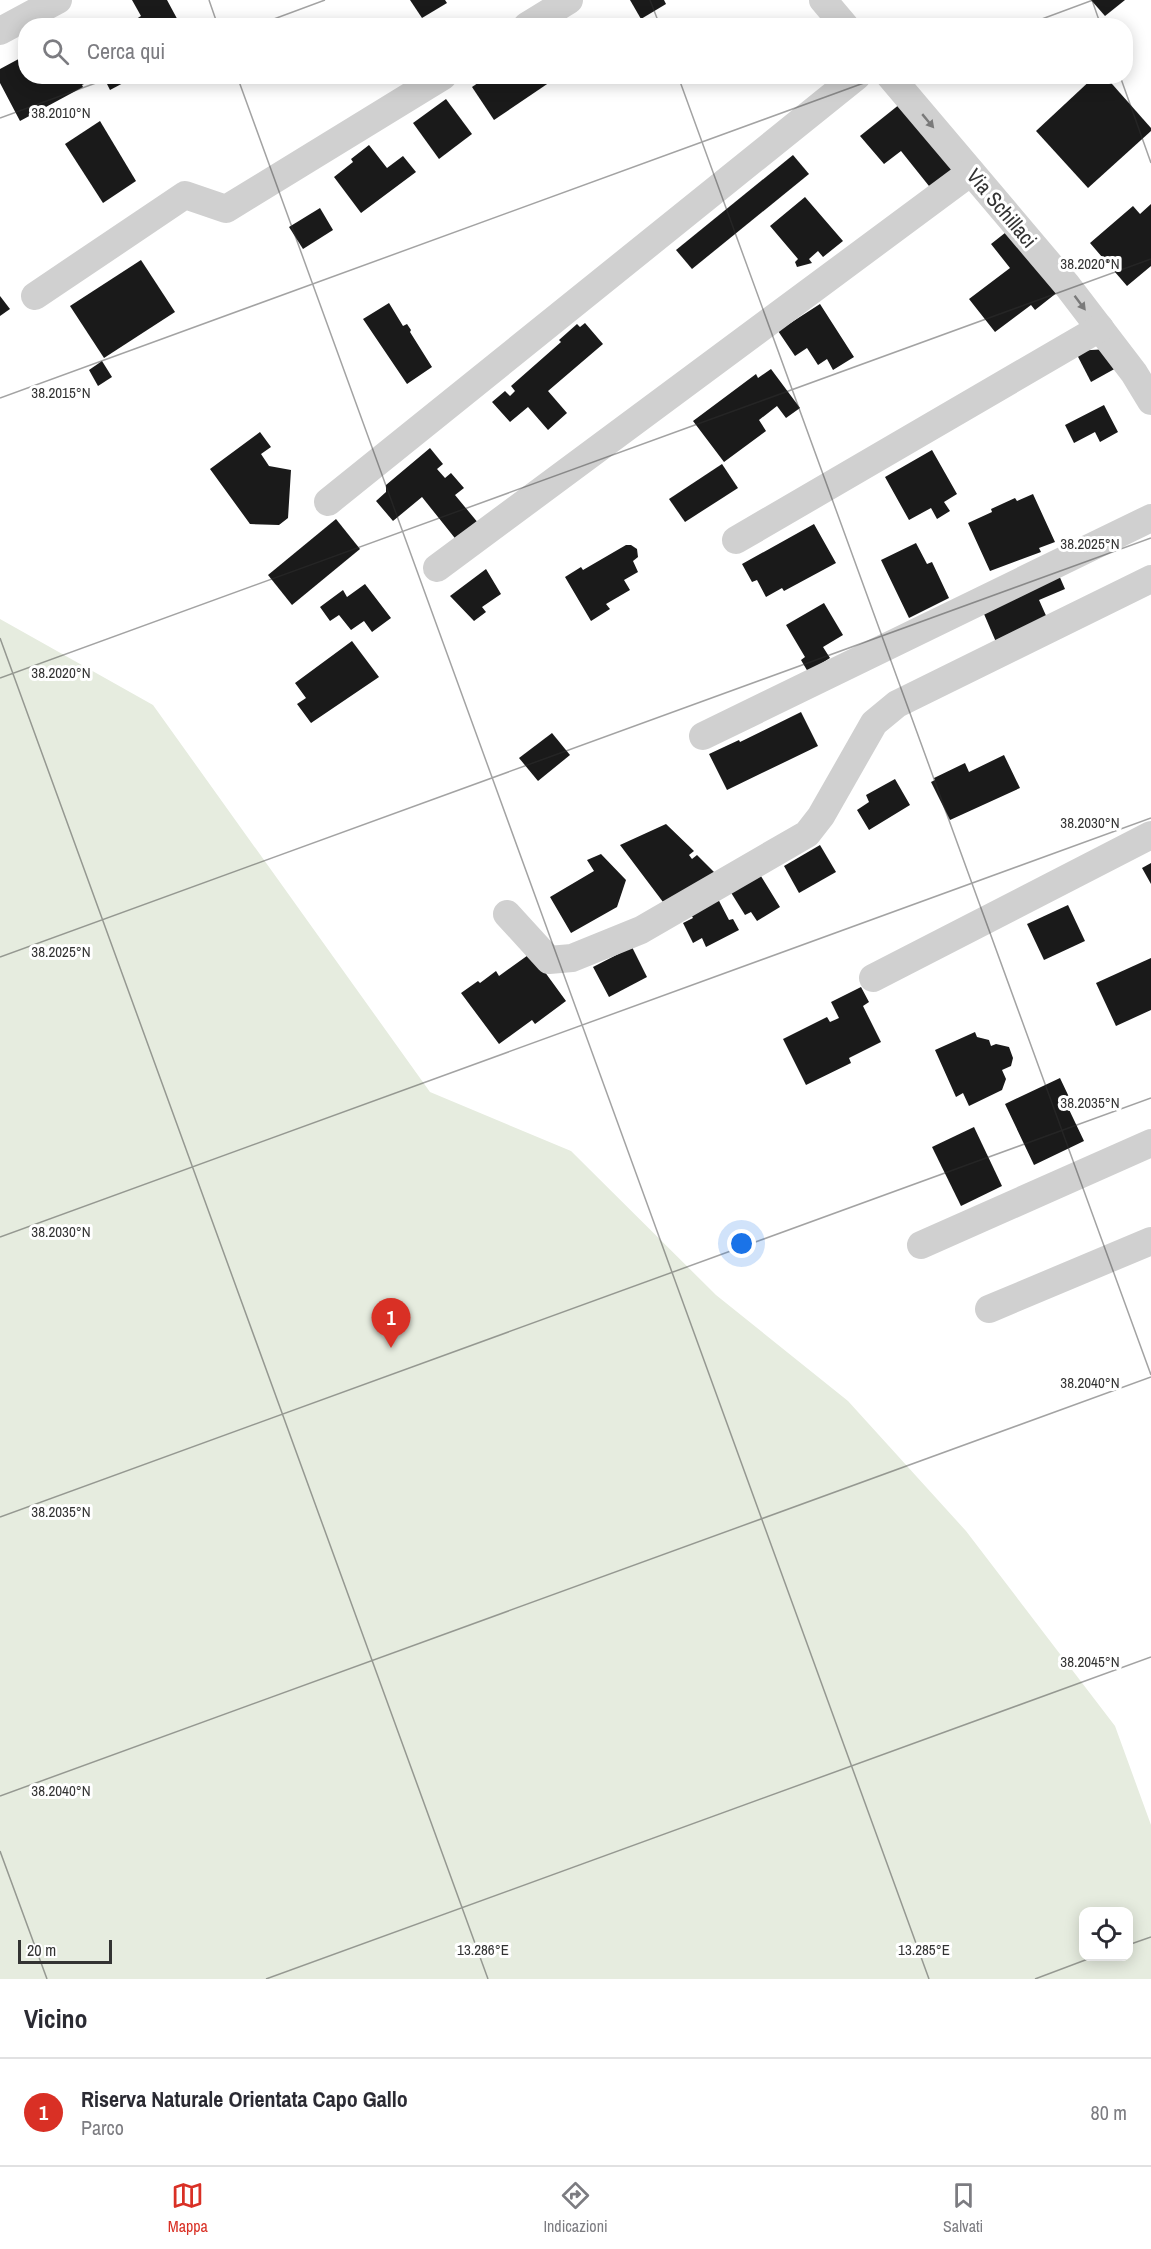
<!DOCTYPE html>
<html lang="it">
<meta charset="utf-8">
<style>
:root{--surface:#fff;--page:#f2f2f3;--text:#2b2b33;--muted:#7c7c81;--line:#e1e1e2;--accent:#d93025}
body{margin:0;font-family:"Archivo Narrow",sans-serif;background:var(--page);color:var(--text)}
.controls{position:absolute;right:18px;bottom:18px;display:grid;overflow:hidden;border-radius:12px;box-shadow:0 3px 15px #0003}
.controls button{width:54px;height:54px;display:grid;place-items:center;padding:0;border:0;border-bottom:2px solid var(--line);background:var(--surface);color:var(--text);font:30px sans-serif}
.scale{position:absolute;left:18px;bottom:15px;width:94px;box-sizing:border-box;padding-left:6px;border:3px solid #333;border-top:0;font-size:16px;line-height:21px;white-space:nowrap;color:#333;-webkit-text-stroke:4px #fff;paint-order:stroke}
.you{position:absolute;left:742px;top:1244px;width:21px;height:21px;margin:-15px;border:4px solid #fff;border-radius:50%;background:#1a73e8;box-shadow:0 0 0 9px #1a73e833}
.badge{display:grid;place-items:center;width:39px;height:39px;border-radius:50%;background:var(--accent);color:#fff;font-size:20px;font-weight:700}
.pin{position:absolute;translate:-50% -50px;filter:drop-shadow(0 2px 3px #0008)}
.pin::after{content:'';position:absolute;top:32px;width:21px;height:18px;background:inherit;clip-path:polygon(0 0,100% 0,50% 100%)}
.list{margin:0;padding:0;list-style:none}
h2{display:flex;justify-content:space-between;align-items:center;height:78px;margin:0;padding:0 24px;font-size:26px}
h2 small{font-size:20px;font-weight:400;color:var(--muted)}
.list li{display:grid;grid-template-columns:39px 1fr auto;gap:18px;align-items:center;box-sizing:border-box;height:108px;padding:0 24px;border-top:2px solid var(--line)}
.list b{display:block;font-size:22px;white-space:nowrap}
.list p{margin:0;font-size:20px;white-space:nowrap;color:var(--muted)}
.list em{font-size:20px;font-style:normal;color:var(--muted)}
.icon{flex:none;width:33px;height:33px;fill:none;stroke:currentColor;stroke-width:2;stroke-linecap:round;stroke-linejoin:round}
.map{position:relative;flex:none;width:1151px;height:1979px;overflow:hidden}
.search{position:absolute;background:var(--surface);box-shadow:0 3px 15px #0003;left:18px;right:18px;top:18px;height:66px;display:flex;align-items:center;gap:15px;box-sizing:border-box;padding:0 21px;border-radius:24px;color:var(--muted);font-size:22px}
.sheet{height:186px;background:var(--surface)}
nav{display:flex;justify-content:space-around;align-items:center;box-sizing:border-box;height:84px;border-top:2px solid var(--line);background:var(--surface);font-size:16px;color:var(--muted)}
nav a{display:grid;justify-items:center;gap:3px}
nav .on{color:var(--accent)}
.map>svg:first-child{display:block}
.green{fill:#e6ecdf;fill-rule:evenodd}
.building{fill:#1a1a1a}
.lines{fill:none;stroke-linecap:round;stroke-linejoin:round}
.street{stroke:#d0d0d0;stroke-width:28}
.oneway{fill:#7a7a7a}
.ticks{fill:none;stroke:#333;stroke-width:1.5;stroke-opacity:0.45}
.labels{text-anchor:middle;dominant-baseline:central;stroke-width:6;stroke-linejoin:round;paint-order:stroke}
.street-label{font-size:21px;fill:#333;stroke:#fff}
.ticks-label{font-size:15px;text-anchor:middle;fill:#333;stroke:#fff;stroke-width:6;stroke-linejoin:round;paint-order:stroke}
</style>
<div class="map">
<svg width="1151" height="1979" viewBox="0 0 1151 1979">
<rect width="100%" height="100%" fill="#fff"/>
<path class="green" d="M0 619 153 705 430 1092 571 1151 716 1295 848 1401 966 1531 1115 1726 1151 1825V1979H0ZM1084 1912H1128V1956H1084Z"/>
<g class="building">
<path d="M132 0H167L181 26H125L141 16Z"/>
<path d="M410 0H445L447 3 422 18Z"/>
<path d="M630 0H664L666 4 641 19Z"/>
<path d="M1091 0H1125L1105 16Z"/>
<path d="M26 55V76H88L90 81 82 85 83 87 20 121 0 83V69Z"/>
<path d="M103 76H124L127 81 110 90Z"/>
<path d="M488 76H559L494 120 472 87Z"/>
<path d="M1095 76H1105L1151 128V131L1088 188 1036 131Z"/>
<path d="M446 99 472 134 439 159 413 123Z"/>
<path d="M905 100 957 166 933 191 901 151 884 164 860 136Z"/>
<path d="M100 121 136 181 103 203 65 144Z"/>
<path d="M369 145 387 168 403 156 416 172 361 213 334 177 353 162 351 159Z"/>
<path d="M793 155 809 174 692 269 676 250Z"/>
<path d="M805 197 843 241 823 257 818 251 809 259 812 263 797 267 795 262 798 259 770 226Z"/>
<path d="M1151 204V266L1127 286 1090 243 1133 206 1140 214Z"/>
<path d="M320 208 333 230 303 249 289 227Z"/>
<path d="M1010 229 1059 291 1035 310 1031 305 995 332 969 299 1010 268 991 244Z"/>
<path d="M141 260 175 312 104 358 70 306Z"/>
<path d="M0 296 10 309 0 316Z"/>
<path d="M389 303 403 326 407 324 411 330 410 332 432 367 407 384 363 319Z"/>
<path d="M820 304 854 357 833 370 827 359 818 365 807 348 795 356 778 331Z"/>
<path d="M585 323 603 344 548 391 567 413 548 430 528 407 510 422 492 402 505 391 510 396 515 391 511 386 561 342 559 340 577 324 580 327Z"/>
<path d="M1108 349 1118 367 1091 382 1075 351Z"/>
<path d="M102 361 112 377 98 386 89 370Z"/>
<path d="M771 369 800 408 786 418 777 406 759 420 766 431 724 462 693 421 756 374 758 378Z"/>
<path d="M1104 405 1118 432 1100 442 1095 432 1074 443 1065 425Z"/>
<path d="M260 432 271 447 261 454 269 466 291 470 288 518 279 525 250 524 210 469Z"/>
<path d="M430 448 443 464 437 469 445 478 451 473 464 488 455 495 479 524 458 542 422 497 393 521 376 501 386 492V485Z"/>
<path d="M932 450 957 494 944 502 950 511 937 519 931 508 909 520 885 477Z"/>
<path d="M722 464 738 488 685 522 669 499Z"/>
<path d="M1033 494 1055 542 1039 548 1041 552 990 571 968 523 992 512 991 509 1015 498 1017 501Z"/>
<path d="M336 519 360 549 292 605 268 575Z"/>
<path d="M814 524 836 563 784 591 782 588 766 597 757 580 752 582 742 564Z"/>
<path d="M916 543 927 564 932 562 949 598 909 618 881 560Z"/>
<path d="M626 545H631L637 549 638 557 633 561 638 572 624 580 630 590 606 604 610 609 591 621 565 577 581 567 583 570Z"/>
<path d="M486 569 501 594 482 607 486 612 474 621 450 596Z"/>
<path d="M1058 573 1065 589 1039 600 1048 620 996 642 981 607Z"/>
<path d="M365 584 391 618 372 632 364 621 351 630 339 615 330 621 320 607 343 590 347 597Z"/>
<path d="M824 603 843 635 823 647 830 658 808 672 801 660 805 657 786 625Z"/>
<path d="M352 641 379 677 311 723 297 704 306 698 295 683Z"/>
<path d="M801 712 818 746 727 790 709 754 739 740 740 742Z"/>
<path d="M552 733 570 755 538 781 519 758Z"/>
<path d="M1004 755 1020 788 950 820 931 782 935 780 934 778 965 763 969 772Z"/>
<path d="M895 779 910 805 869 830 857 810 869 802 866 795Z"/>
<path d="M666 824 694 851 689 855 692 859 697 855 720 878 663 902 620 845Z"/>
<path d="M820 845 836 872 799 893 784 866Z"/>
<path d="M601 854 626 880 617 907 571 933 550 897 594 871 587 860Z"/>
<path d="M1151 863V884L1142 868Z"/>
<path d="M759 873 780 907 757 921 751 912 745 915 730 891Z"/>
<path d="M717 897 729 920 733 919 739 930 706 947 702 938 693 943 683 923 693 918 689 911Z"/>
<path d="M1068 905 1085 941 1044 960 1027 924Z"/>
<path d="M632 947 647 977 609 997 593 967Z"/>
<path d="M531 953 566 1001 535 1024 532 1020 499 1044 461 993 478 981 480 983 496 971 499 976Z"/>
<path d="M1151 958V1010L1116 1026 1096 983Z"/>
<path d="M861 987 869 1002 863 1006 881 1042 849 1058 851 1063 806 1085 783 1039 827 1017 830 1022 839 1018 831 1002Z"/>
<path d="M975 1032 977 1037 989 1040 991 1046 996 1044 1009 1047 1013 1058 1011 1066 1002 1070 1006 1079 1002 1090 969 1106 963 1093 956 1097 935 1050Z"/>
<path d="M1060 1078 1069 1097 1064 1099 1084 1141 1034 1165 1005 1104Z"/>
<path d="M974 1127 1002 1186 961 1206 932 1147Z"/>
</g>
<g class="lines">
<g class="street">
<path d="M823 0 845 26"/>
<path d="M527 26 569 0"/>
<path d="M0 31 58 0"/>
<path d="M890 76 1066 284 1134 373 1151 401"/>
<path d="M35 296 185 195 226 209 443 76"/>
<path d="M328 502 857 76"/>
<path d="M736 540 1100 328"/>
<path d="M437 568 971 172"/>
<path d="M703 736 1151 518"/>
<path d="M507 914 549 960 572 958 641 930 807 834 821 816 874 723 897 704 1151 579"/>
<path d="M873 978 1151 835"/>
<path d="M921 1245 1151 1143"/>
<path d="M989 1309 1151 1241"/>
</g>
</g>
<defs><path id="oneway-solid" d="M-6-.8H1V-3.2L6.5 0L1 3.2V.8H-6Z" transform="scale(1.5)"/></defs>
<g class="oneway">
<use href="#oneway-solid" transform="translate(928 121) rotate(50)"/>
<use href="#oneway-solid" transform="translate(1080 303) rotate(53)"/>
</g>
<path class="ticks" d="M209 0 218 26M650 0 660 26M1092 0 1101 26M255 26 325 0M1023 26 1093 0M237 76 929 1979M678 76 1151 1375M1120 76 1151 163M0 118 115 76M0 398 883 76M0 638 488 1979M0 678 1151 259M0 957 1151 538M0 1237 1151 818M0 1517 1151 1098M0 1796 1151 1377M0 1851 47 1979M1128 1945 1151 1937M266 1979 1151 1657M1035 1979 1096 1956"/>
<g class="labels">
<g class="street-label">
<text transform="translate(1002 208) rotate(50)">Via Schillaci</text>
</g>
</g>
<g class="ticks-label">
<text x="61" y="118">38.2010°N</text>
<text x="1090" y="269">38.2020°N</text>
<text x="61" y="398">38.2015°N</text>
<text x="1090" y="549">38.2025°N</text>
<text x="61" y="678">38.2020°N</text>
<text x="1090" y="828">38.2030°N</text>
<text x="61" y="957">38.2025°N</text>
<text x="1090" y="1108">38.2035°N</text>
<text x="61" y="1237">38.2030°N</text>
<text x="1090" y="1388">38.2040°N</text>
<text x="61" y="1517">38.2035°N</text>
<text x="1090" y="1667">38.2045°N</text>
<text x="61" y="1796">38.2040°N</text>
<text x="483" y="1955">13.286°E</text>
<text x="924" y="1955">13.285°E</text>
</g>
</svg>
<div class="controls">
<button><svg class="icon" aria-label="locate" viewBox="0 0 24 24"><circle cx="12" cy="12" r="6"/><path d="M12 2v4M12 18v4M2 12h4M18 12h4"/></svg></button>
</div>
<div class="scale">20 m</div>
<div class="you"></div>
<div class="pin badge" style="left:391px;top:1348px">1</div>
<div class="search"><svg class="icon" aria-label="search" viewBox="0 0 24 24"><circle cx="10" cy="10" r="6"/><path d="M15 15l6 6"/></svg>Cerca qui</div>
</div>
<section class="sheet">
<h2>Vicino<small></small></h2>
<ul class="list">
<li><span class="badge">1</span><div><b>Riserva Naturale Orientata Capo Gallo</b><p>Parco</p></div><em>80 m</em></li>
</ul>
</section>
<nav>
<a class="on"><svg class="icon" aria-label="map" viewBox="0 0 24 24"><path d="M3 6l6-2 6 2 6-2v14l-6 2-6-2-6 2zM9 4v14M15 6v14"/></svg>Mappa</a>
<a><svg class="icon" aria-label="directions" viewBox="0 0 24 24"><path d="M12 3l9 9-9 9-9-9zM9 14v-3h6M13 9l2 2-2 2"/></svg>Indicazioni</a>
<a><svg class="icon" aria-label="saved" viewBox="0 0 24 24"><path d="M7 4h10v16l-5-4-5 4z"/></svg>Salvati</a>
</nav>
